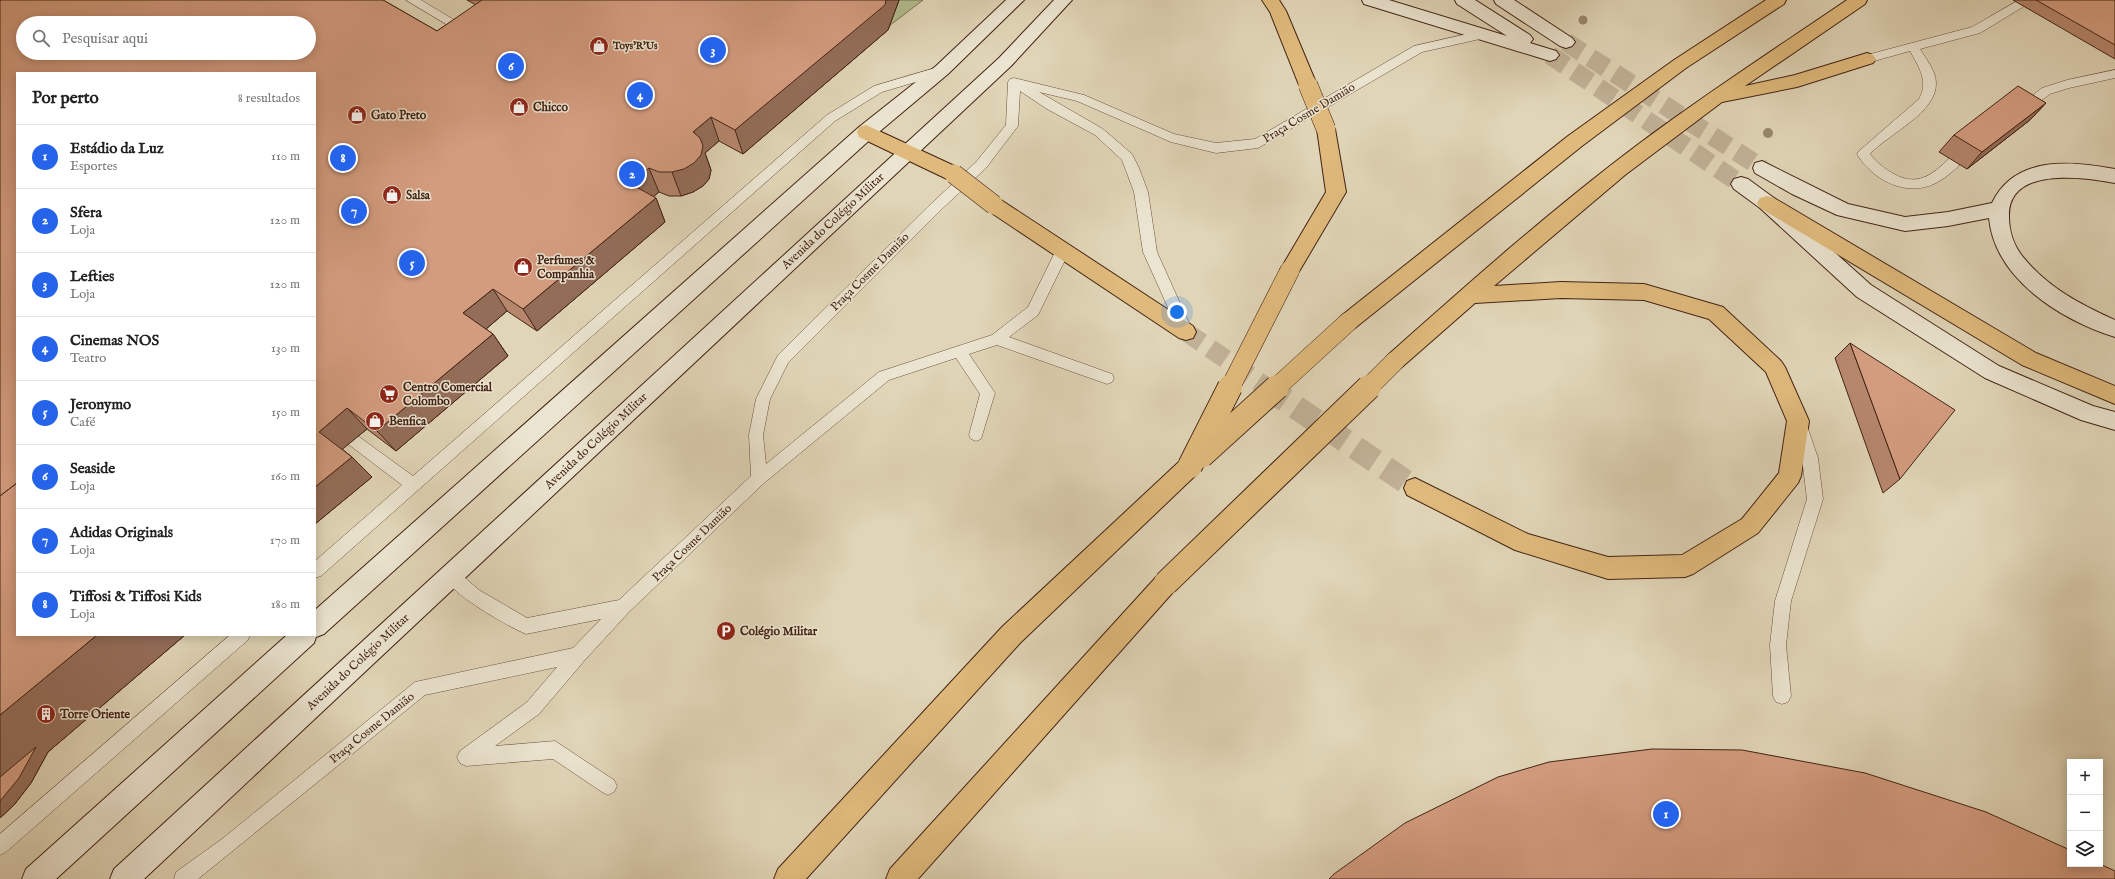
<!DOCTYPE html>
<html lang="pt">
<meta charset="utf-8">
<style>
:root{--surface:#fff;--page:#f6f6f6;--text:#222;--muted:#767676;--line:#e0e0e0;--accent:#2563eb}
body{margin:0;font-family:"IM FELL English",serif;background:var(--page);color:var(--text)}
.controls{position:absolute;right:12px;bottom:12px;display:grid;overflow:hidden;border-radius:0px;box-shadow:0 2px 10px #0003}
.controls button{width:36px;height:36px;display:grid;place-items:center;padding:0;border:0;border-bottom:1px solid var(--line);background:var(--surface);color:var(--text);font:20px sans-serif}
.you{position:absolute;left:1177px;top:312px;width:14px;height:14px;margin:-10px;border:3px solid #fff;border-radius:50%;background:#1a73e8;box-shadow:0 0 0 6px #1a73e833}
.badge{display:grid;place-items:center;width:26px;height:26px;border-radius:50%;background:var(--accent);color:#fff;font-size:13px;font-weight:700}
.pin{position:absolute;translate:-50% -50%;border:2px solid #fff;box-shadow:0 1px 4px #0006}
.list{margin:0;padding:0;list-style:none}
h2{display:flex;justify-content:space-between;align-items:center;height:52px;margin:0;padding:0 16px;font-size:17px}
h2 small{font-size:13px;font-weight:400;color:var(--muted)}
.list li{display:grid;grid-template-columns:26px 1fr auto;gap:12px;align-items:center;box-sizing:border-box;height:64px;padding:0 16px;border-top:1px solid var(--line)}
.list b{display:block;font-size:15px;white-space:nowrap}
.list p{margin:0;font-size:13px;white-space:nowrap;color:var(--muted)}
.list em{font-size:13px;font-style:normal;color:var(--muted)}
.icon{flex:none;width:22px;height:22px;fill:none;stroke:currentColor;stroke-width:2;stroke-linecap:round;stroke-linejoin:round}
.map{position:relative;flex:none;width:2115px;height:879px;overflow:hidden}
.search{position:absolute;background:var(--surface);box-shadow:0 2px 10px #0003;left:16px;top:16px;width:300px;height:44px;display:flex;align-items:center;gap:10px;box-sizing:border-box;padding:0 14px;border-radius:22px;color:var(--muted);font-size:15px}
.panel{position:absolute;background:var(--surface);box-shadow:0 2px 10px #0003;left:16px;top:72px;width:300px;height:564px;border-radius:0px}
.map>svg:first-child{display:block}
.green{fill:#b3bd8e;stroke:#7b7051}
.lines{fill:none;stroke-linecap:round;stroke-linejoin:round}
.secondary-tunnel{stroke:#c1b196;stroke-width:19;stroke-dasharray:19 10;stroke-linecap:butt}
.highway-tunnel-far1{stroke:#c1b196;stroke-width:19;stroke-dasharray:19 10;stroke-linecap:butt}
.highway-tunnel{stroke:#c1b196;stroke-width:24;stroke-dasharray:24 12;stroke-linecap:butt}
.lane-casing{stroke:#6a503d;stroke-width:1}
.secondary-casing{stroke:#432314;stroke-width:2}
.highway-casing{stroke:#432314;stroke-width:2}
.lane{fill:#ebe4d0;fill-rule:evenodd}
.secondary{fill:#ebe4d0;fill-rule:evenodd}
.highway{fill:#e0ba7c;fill-rule:evenodd}
.highway-bridge-far1-casing{stroke:#432314;stroke-width:20;stroke-linecap:butt}
.highway-bridge-casing{stroke:#432314;stroke-width:26;stroke-linecap:butt}
.highway-bridge-far1{stroke:#e0ba7c;stroke-width:19}
.highway-bridge{stroke:#e0ba7c;stroke-width:24}
.tree{fill:#99896e}
.wall{fill:#b6866d;stroke:#432314;fill-rule:evenodd}
.shaded-wall{fill:#946d59;stroke:#432314}
.building{fill:#d49c7f;stroke:#432314;fill-rule:evenodd}
.labels{text-anchor:middle;dominant-baseline:central;stroke-width:3;stroke-linejoin:round;paint-order:stroke}
.far-poi-label{font-size:10px;font-weight:bold;fill:#432314;stroke:#ebe4d0;text-anchor:start}
.poi-label{font-size:12px;font-weight:bold;fill:#432314;stroke:#ebe4d0;text-anchor:start}
.street-label{font-size:12px;fill:#432314;stroke:#ebe4d0}
</style>
<div class="map">
<svg width="2115" height="879" viewBox="0 0 2115 879">
<rect width="100%" height="100%" fill="#e0d5b7"/>
<filter id="stains"><feTurbulence type="fractalNoise" baseFrequency=".005" numOctaves="4"/><feColorMatrix values="0 0 0 0 .2 0 0 0 0 .09 0 0 0 0 .02 0 0 0 .5 -.17"/></filter>
<radialGradient id="worn" r=".72"><stop offset=".6" stop-color="#630" stop-opacity="0"/><stop offset="1" stop-color="#630" stop-opacity=".3"/></radialGradient>
<path class="green" d="M899 0H923L889 26Z"/>
<g class="lines">
<g class="secondary-tunnel">
<path d="M1566 42 1762 168"/>
<path d="M1550 55 1741 184"/>
</g>
<path class="highway-tunnel-far1" d="M1186 332 1268 388"/>
<path class="highway-tunnel" d="M1266 387 1415 488"/>
<g class="lane-casing">
<g id="lane">
<path d="M406 0H421L471 30 469 33H461Z"/>
<path d="M2019 0 2025 4 2023 7 1980 33 1920 49C1926 59 1936 71 1936 83 1937 113 1888 134 1870 154 1877 163 1885 169 1894 174 1935 197 1952 139 1974 146L1976 149 1974 152C1962 162 1950 176 1936 183 1907 198 1872 180 1857 154L1859 151 1919 99C1929 82 1919 67 1910 51L1867 63 1861 59 1863 56 1972 27Z"/>
<path d="M1485 30 1491 34 1489 37 1422 52 1258 148 1216 153 1171 142 1077 101 1039 92 1103 129 1132 154 1139 168 1148 192 1157 252 1193 332 1191 336 1186 338 1181 336 1179 332 1143 252 1134 192 1122 160 1095 135 1047 109 1020 91 1018 126 986 168 943 208 788 363 770 399 763 435 766 464 879 372 992 335 1028 307 1058 246 1063 245 1068 246 1070 250 1038 315 1009 337 1112 374 1114 378 1112 382 1107 384 997 345 969 354 995 393 981 439 976 441 971 439 969 435 980 394 956 358 889 380 764 483 629 612 584 661 539 714 495 746 555 741 614 780 617 786 614 792 608 795 602 792 553 759 466 766 460 763 457 757 460 751 527 702 557 667 425 695 198 879H174L176 872 222 839 415 682 573 648 601 619 526 634C507 626 451 594 443 576L445 571 451 569 457 571 479 590 527 618 619 600 751 476 749 435 756 399 778 355 933 202 976 162 1006 125 1008 82 1010 79 1014 78 1084 95 1174 134 1216 143 1255 139 1414 46Z"/>
<path d="M942 66 948 70 946 73 882 92 835 121 321 576 315 578V561L402 485 348 444 345 440 348 436 353 434 358 436 413 476 827 115 874 86Z"/>
<path d="M2115 70V78L2069 88 2050 94 2024 113 2020 114 2014 110 2042 88 2067 80Z"/>
<path d="M1800 420 1805 422 1807 426 1818 458 1823 499 1791 601 1786 645 1791 696 1788 702 1782 704 1776 702 1773 696 1770 645 1775 601 1807 499 1802 458 1793 426 1795 422Z"/>
<path d="M230 635H250L248 640 6 852 0 855V834Z"/>
</g>
</g>
<g class="secondary-casing">
<g id="secondary">
<path d="M1006 0H1024L948 74 873 137 324 634 316 637 314 643 56 879H22L26 869 287 635H315V610L859 127 936 66Z"/>
<path d="M1054 0H1072L1011 66 144 879H110L114 869 999 58Z"/>
<path d="M1362 0H1389L1507 36 1457 4 1455 0H1475L1530 35 1533 39 1530 43 1556 51 1559 55 1556 59 1550 61 1364 4Z"/>
<path d="M1494 0H1514L1572 38 1575 42 1572 46 1566 48 1560 46 1496 4Z"/>
<path d="M1762 161 1848 204 1905 217 1948 212 1992 203C2015 155 2071 161 2115 169V183C2084 177 2007 166 2009 217 2009 231 2014 246 2023 257 2047 287 2081 305 2115 320V337C2062 320 1995 280 1989 218L1948 226 1905 231 1837 215 1792 194 1755 173 1753 168 1755 163Z"/>
<path d="M1741 177 1748 179 1774 198 1871 285 1999 366 2093 406 2115 412V430L2081 420 1985 378 1857 297 1760 208 1734 189 1731 184 1734 179Z"/>
</g>
</g>
<g class="highway-casing">
<g id="highway">
<path d="M1262 0H1279L1286 11 1317 85 1314 89 1308 91 1302 89 1299 85 1270 12Z"/>
<path d="M1766 0H1786L1784 4 1686 68 1582 146 1355 328 1348 330 1341 328 1338 322 1341 316 1568 136 1674 60Z"/>
<path d="M1847 0H1867L1865 4 1745 86 1795 75 1867 53 1873 55 1876 59 1873 63 1797 87 1722 102 1625 175 1494 286 1561 282 1644 284 1723 307 1781 361 1785 367 1809 421 1801 476 1798 483 1758 533 1693 574 1685 577 1608 579 1515 550 1407 495 1404 488 1407 481 1415 478 1528 534 1608 557 1682 555 1742 519 1779 473 1787 421 1766 372 1709 319 1644 300 1561 298 1475 303 1402 367 1395 370 1388 367 1384 361 1388 355C1470 282 1552 209 1640 143 1707 93 1778 47 1847 0Z"/>
<path d="M1326 123 1332 124 1335 129 1346 192 1297 275 1290 278 1283 275 1280 270 1326 192 1317 129 1320 124Z"/>
<path d="M866 125 961 169 963 174 961 179 954 181 947 179 859 137 857 132 859 127Z"/>
<path d="M1767 196 1774 198 2036 353 2115 386V404L2022 365 1760 208 1757 203 1760 198Z"/>
<path d="M994 198 1001 200 1193 326 1196 332 1193 338 1186 340 1179 338 987 210 984 205 987 200Z"/>
<path d="M1190 456 1198 459 1201 466 1198 473 1020 643 806 879H774L778 869 1002 627 1182 459Z"/>
<path d="M1166 572 1174 575 1178 583 1174 591 918 879H886L890 869 1158 575Z"/>
</g>
</g>
<use href="#lane" class="lane"/>
<use href="#secondary" class="secondary"/>
<use href="#highway" class="highway"/>
<g class="highway-bridge-far1-casing">
<g id="highway-bridge-far1">
<path d="M1308 85 1326 129"/>
<path d="M954 174 994 205"/>
<path d="M1230 388 1290 270"/>
<path d="M1276 388 1348 322"/>
<path d="M1368 388 1395 361"/>
</g>
</g>
<g class="highway-bridge-casing">
<g id="highway-bridge">
<path d="M1201 456 1277 387"/>
<path d="M1190 466 1230 387"/>
<path d="M1166 583 1369 387"/>
</g>
</g>
<use href="#highway-bridge-far1" class="highway-bridge-far1"/>
<use href="#highway-bridge" class="highway-bridge"/>
</g>
<g class="tree">
<circle cx="1583" cy="20" r="4.5"/>
<circle cx="1768" cy="133" r="5"/>
</g>
<g class="wall">
<path d="M0 0H383L437 31 476 5 467 0H899L888 30 743 154 719 141 705 153 711 170 709 179 703 186 693 192 681 196H669L659 192 653 197 656 198 665 222 537 331 507 311 486 329 493 334 508 356 396 451 367 429 342 449 352 457 372 477 315 524V73H17V635H185L48 752 31 783 14 805 0 818ZM23 23H309V53H23Z"/>
<path d="M2013 0H2115V59Z"/>
<path d="M2046 103 2030 120 1967 169 1939 152 1954 135Z"/>
<path d="M1850 343 1900 479 1883 493 1835 358Z"/>
</g>
<g class="shaded-wall">
<path d="M886 0H899L888 30 743 154 735 130Z"/>
<path d="M2046 103 2030 120 1967 169 1982 152Z"/>
<path d="M711 117 719 141 705 153 711 170 709 179 703 186 693 192 681 196 672 172 693 132Z"/>
<path d="M649 168 659 192 641 207 631 184Z"/>
<path d="M656 198 665 222 537 331 523 309Z"/>
<path d="M493 289 507 311 479 335 463 313Z"/>
<path d="M493 334 508 356 396 451 377 431Z"/>
<path d="M347 408 367 429 339 452 319 432Z"/>
<path d="M352 457 372 477 315 524V487Z"/>
<path d="M97 635H185L48 752 31 783 14 805 0 818V715Z"/>
</g>
<g class="building">
<path d="M0 0H383L437 31 482 0H886L885 5 735 130 711 117 693 132 700 138 703 146 701 155 694 163 684 169 672 172H659L649 168 631 184 656 198 523 309 493 289 463 313 493 334 377 431 347 408 319 432 352 457 315 487V73H17V483L0 496ZM23 23H309V53H23Z"/>
<path d="M2036 0H2115V45Z"/>
<path d="M2018 86 2046 103 1982 152 1954 135Z"/>
<path d="M1850 343 1955 410 1900 479Z"/>
<path d="M17 483V635H97L0 715V496Z"/>
<path d="M36 747 19 778 0 801V777Z"/>
<path d="M1652 749 1742 750 1865 773 1986 812 2070 850V864H2100L2115 871V879H1329L1334 874 1405 823 1498 777 1549 762Z"/>
</g>
<defs>
<g id="shop-disc" transform="scale(1)"><circle r="9.5" fill="#8f2418" stroke="#ebe4d0"/><path d="M-5-2.5h2.3a2.7 3.5 0 0 1 5.4 0H5L5.5 6h-11ZM-1.5-2.5h3a1.5 2.3 0 0 0-3 0Z" fill="#fff"/></g>
<g id="supermarket-disc" transform="scale(1)"><circle r="9.5" fill="#8f2418" stroke="#ebe4d0"/><path d="M-6-5.5h2.5l.6 2H6L4.5 2H-2.5L-4.4-4H-6ZM-1.5 3.2a1.3 1.3 0 1 0 .1 0ZM3 3.2a1.3 1.3 0 1 0 .1 0Z" fill="#fff"/></g>
<g id="parking-disc" transform="scale(1)"><circle r="9.5" fill="#8f2418" stroke="#ebe4d0"/><path d="M-3.5-5.5H1a3.5 3.5 0 0 1 0 7H-1V5.5H-3.5ZM-1-3.4V-.6H.8a1.4 1.4 0 0 0 0-2.8Z" fill="#fff"/></g>
<g id="building-disc" transform="scale(1)"><circle r="9.5" fill="#8f2418" stroke="#ebe4d0"/><path d="M-4-6H4V6H1V3H-1V6H-4ZM-2.5-4.3h1.7v1.8h-1.7ZM.8-4.3h1.7v1.8H.8ZM-2.5-1h1.7V.8h-1.7ZM.8-1h1.7V.8H.8Z" fill="#fff"/></g>
</defs>
<g fill-rule="evenodd">
<use href="#shop-disc" x="599" y="46"/>
<use href="#shop-disc" x="519" y="107"/>
<use href="#shop-disc" x="357" y="115"/>
<use href="#shop-disc" x="392" y="195"/>
<use href="#shop-disc" x="523" y="267"/>
<use href="#supermarket-disc" x="389" y="394"/>
<use href="#shop-disc" x="375" y="421"/>
<use href="#parking-disc" x="726" y="631"/>
<use href="#building-disc" x="46" y="714"/>
</g>
<g class="labels">
<g class="far-poi-label">
<text x="613" y="46">Toys'R'Us</text>
</g>
<g class="poi-label">
<text x="533" y="107">Chicco</text>
<text x="371" y="115">Gato Preto</text>
<text x="406" y="195">Salsa</text>
<text x="537" y="260">Perfumes &amp;<tspan x="537" dy="14">Companhia</tspan></text>
<text x="403" y="387">Centro Comercial<tspan x="403" dy="14">Colombo</tspan></text>
<text x="389" y="421">Benfica</text>
<text x="740" y="631">Colégio Militar</text>
<text x="60" y="714">Torre Oriente</text>
</g>
<g class="street-label">
<text transform="translate(1309 113) rotate(-31)">Praça Cosme Damião</text>
<text transform="translate(833 221) rotate(-43)">Avenida do Colégio Militar</text>
<text transform="translate(870 272) rotate(-45)">Praça Cosme Damião</text>
<text transform="translate(596 441) rotate(-43)">Avenida do Colégio Militar</text>
<text transform="translate(692 543) rotate(-44)">Praça Cosme Damião</text>
<text transform="translate(358 662) rotate(-43)">Avenida do Colégio Militar</text>
<text transform="translate(372 728) rotate(-39)">Praça Cosme Damião</text>
</g>
</g>
<rect width="100%" height="100%" filter="url(#stains)"/>
<rect width="100%" height="100%" fill="url(#worn)"/>
</svg>
<div class="controls">
<button>+</button>
<button>−</button>
<button><svg class="icon" aria-label="layers" viewBox="0 0 24 24"><path d="M12 4l9 5-9 5-9-5zM3 14l9 5 9-5"/></svg></button>
</div>
<div class="you"></div>
<div class="pin badge" style="left:1666px;top:814px">1</div>
<div class="pin badge" style="left:632px;top:174px">2</div>
<div class="pin badge" style="left:713px;top:50px">3</div>
<div class="pin badge" style="left:640px;top:95px">4</div>
<div class="pin badge" style="left:412px;top:263px">5</div>
<div class="pin badge" style="left:511px;top:66px">6</div>
<div class="pin badge" style="left:354px;top:211px">7</div>
<div class="pin badge" style="left:343px;top:158px">8</div>
<div class="search"><svg class="icon" aria-label="search" viewBox="0 0 24 24"><circle cx="10" cy="10" r="6"/><path d="M15 15l6 6"/></svg>Pesquisar aqui</div>
<section class="panel">
<h2>Por perto<small>8 resultados</small></h2>
<ul class="list">
<li><span class="badge">1</span><div><b>Estádio da Luz</b><p>Esportes</p></div><em>110 m</em></li>
<li><span class="badge">2</span><div><b>Sfera</b><p>Loja</p></div><em>120 m</em></li>
<li><span class="badge">3</span><div><b>Lefties</b><p>Loja</p></div><em>120 m</em></li>
<li><span class="badge">4</span><div><b>Cinemas NOS</b><p>Teatro</p></div><em>130 m</em></li>
<li><span class="badge">5</span><div><b>Jeronymo</b><p>Café</p></div><em>150 m</em></li>
<li><span class="badge">6</span><div><b>Seaside</b><p>Loja</p></div><em>160 m</em></li>
<li><span class="badge">7</span><div><b>Adidas Originals</b><p>Loja</p></div><em>170 m</em></li>
<li><span class="badge">8</span><div><b>Tiffosi &amp; Tiffosi Kids</b><p>Loja</p></div><em>180 m</em></li>
</ul>
</section>
</div>
